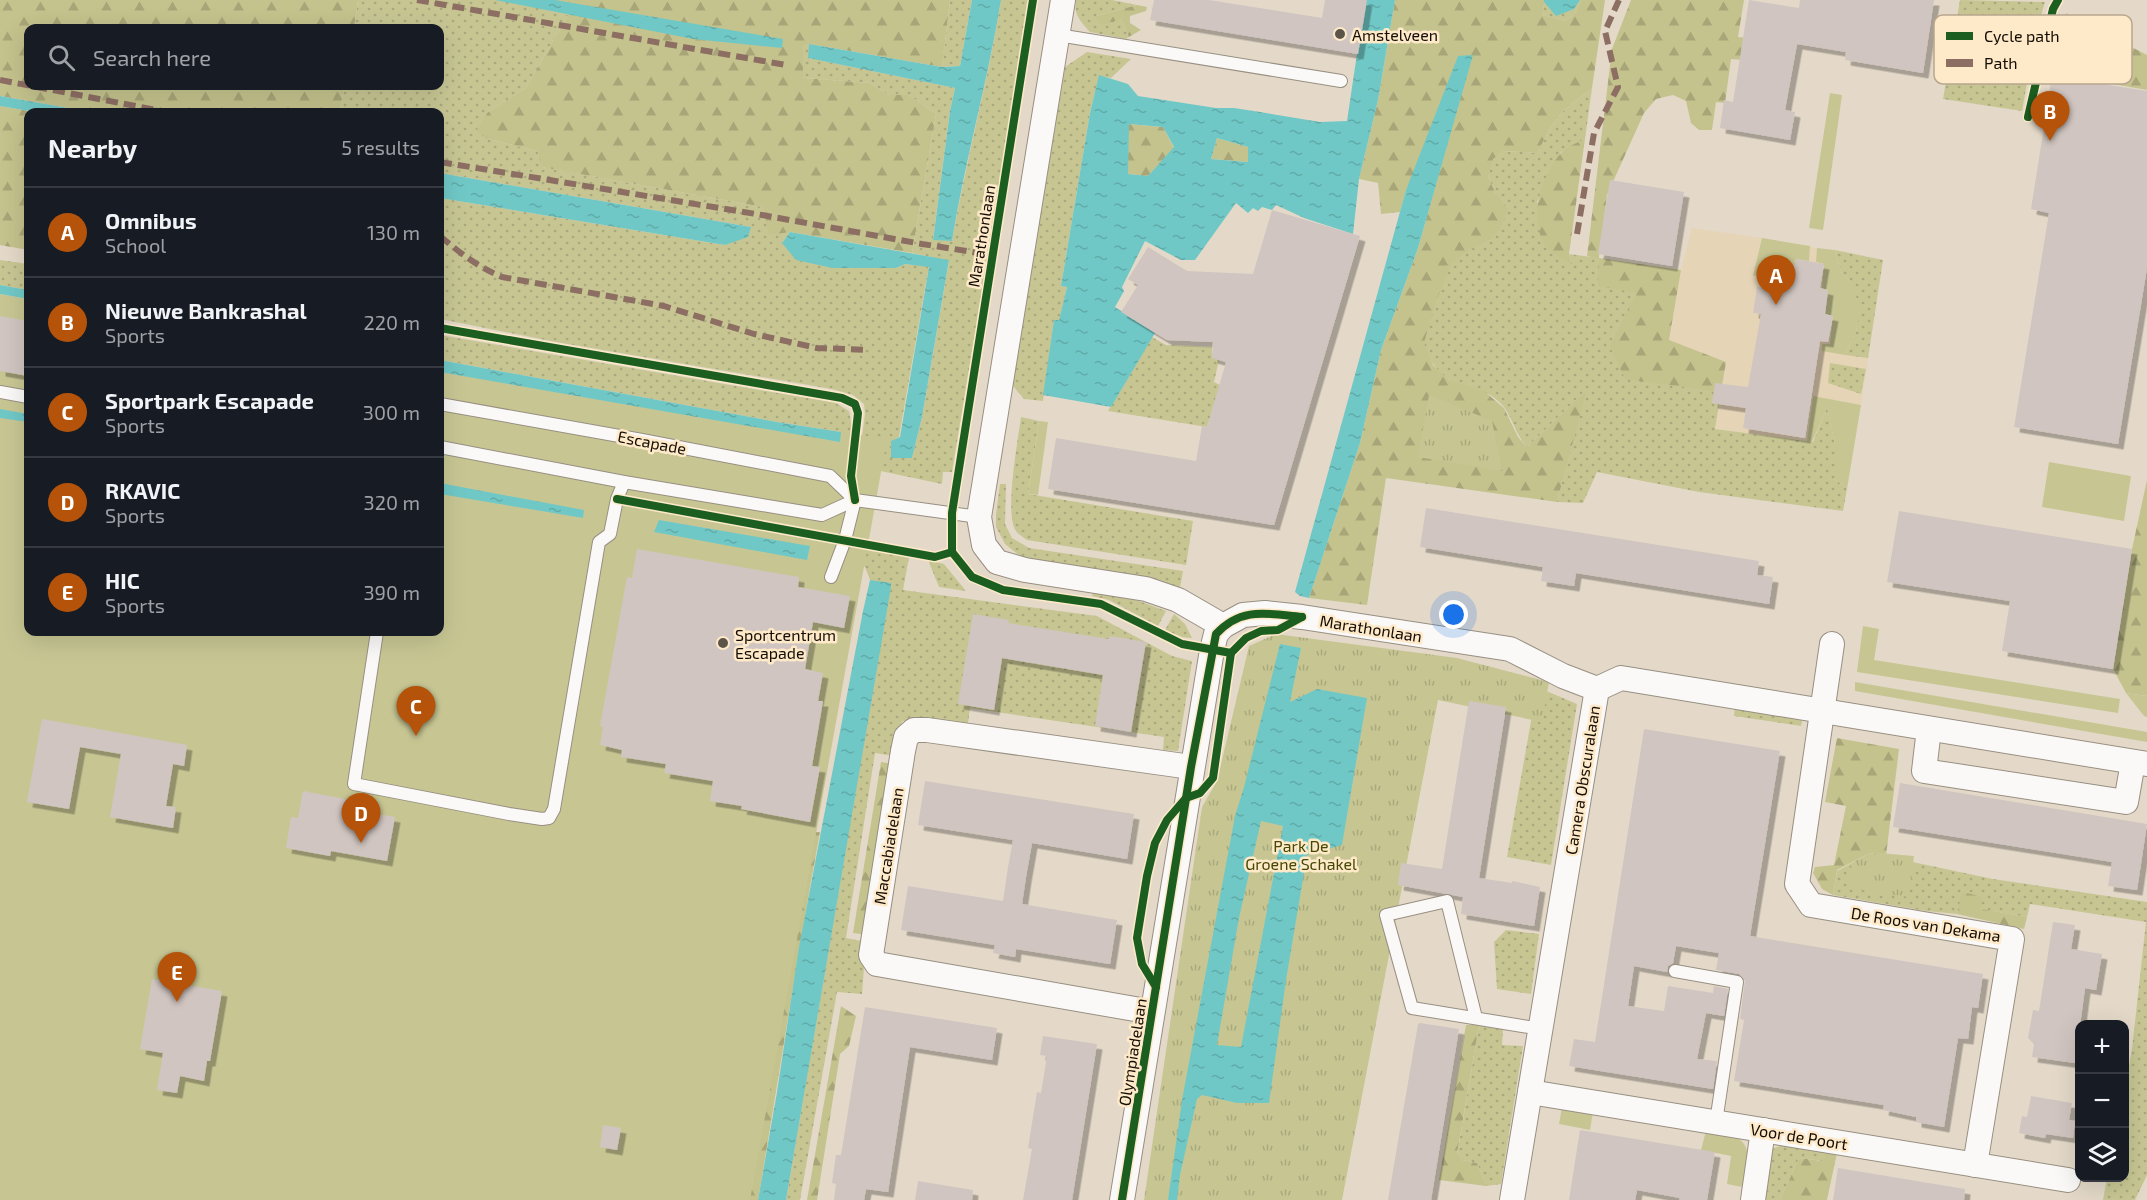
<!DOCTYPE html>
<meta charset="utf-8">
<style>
:root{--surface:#171b24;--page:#20242c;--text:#f1f3f6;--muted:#9ea1a6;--line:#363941;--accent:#b45309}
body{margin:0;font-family:"Exo 2",sans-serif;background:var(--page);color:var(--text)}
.controls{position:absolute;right:18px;bottom:18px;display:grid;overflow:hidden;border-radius:12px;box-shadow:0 6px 24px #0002}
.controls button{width:54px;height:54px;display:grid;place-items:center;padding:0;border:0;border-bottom:2px solid var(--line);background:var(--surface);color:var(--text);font:30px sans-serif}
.you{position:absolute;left:1454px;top:615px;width:21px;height:21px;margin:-15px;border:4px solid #fff;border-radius:50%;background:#1a73e8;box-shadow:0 0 0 9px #1a73e833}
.badge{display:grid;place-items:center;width:39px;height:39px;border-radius:50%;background:var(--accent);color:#fff;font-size:20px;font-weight:700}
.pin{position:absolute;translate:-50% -50px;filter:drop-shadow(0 2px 3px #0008)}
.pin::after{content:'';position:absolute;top:32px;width:21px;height:18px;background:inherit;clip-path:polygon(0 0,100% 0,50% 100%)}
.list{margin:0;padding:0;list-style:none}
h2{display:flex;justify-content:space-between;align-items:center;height:78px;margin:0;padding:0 24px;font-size:26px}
h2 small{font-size:20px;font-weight:400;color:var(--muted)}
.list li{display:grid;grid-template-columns:39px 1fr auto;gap:18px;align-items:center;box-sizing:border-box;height:90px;padding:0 24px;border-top:2px solid var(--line)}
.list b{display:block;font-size:22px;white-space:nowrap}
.list p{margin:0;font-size:20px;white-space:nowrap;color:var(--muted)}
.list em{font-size:20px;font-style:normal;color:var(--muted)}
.icon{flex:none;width:33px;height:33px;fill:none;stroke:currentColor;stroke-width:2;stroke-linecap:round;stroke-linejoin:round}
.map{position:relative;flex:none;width:2147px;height:1200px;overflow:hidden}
.search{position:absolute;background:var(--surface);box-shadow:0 6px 24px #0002;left:24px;top:24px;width:420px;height:66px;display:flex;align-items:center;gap:15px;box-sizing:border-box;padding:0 21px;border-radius:12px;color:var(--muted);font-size:22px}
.panel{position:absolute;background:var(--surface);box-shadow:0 6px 24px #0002;left:24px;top:108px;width:420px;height:528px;border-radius:12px}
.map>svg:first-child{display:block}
.built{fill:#e6d4b7}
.grass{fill:url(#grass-dots)}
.forest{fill:url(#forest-firs)}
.park{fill:url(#park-tufts)}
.garden{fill:#c7c693}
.water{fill:url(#water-ripples);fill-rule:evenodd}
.building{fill:#d0c5c0;filter:url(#shadow)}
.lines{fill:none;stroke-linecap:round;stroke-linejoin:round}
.lane-casing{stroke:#978f82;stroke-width:14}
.street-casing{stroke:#978f82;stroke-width:26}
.lane{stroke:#fbf9f7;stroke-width:12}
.street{stroke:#fbf9f7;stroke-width:24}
.quiet{stroke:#8d6e63;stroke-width:6;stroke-dasharray:12 6;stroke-linecap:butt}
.cycleway-casing{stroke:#fee9c9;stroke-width:11}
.cycleway{stroke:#1b5e20;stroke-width:8}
.poi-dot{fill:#5d5449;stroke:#fee9c9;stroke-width:2}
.labels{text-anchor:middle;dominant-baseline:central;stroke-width:5;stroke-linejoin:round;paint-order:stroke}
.poi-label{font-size:16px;fill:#140d04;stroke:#fee9c9;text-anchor:start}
.street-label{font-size:16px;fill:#140d04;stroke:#fee9c9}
.park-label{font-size:16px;fill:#454804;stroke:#fee9c9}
.key{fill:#fee9c9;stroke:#b8a78e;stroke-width:1.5}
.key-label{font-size:16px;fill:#140d04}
</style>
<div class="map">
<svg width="2147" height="1200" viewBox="0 0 2147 1200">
<defs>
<pattern id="grass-dots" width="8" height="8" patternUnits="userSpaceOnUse" patternTransform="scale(1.5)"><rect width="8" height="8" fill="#c7c693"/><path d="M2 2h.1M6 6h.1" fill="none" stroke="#aaa97d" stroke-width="1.8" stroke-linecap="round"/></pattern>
<pattern id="forest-firs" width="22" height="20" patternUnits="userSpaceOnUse" patternTransform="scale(1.5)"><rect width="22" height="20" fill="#c4c38d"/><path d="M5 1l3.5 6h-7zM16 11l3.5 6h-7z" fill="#a8a678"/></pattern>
<pattern id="park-tufts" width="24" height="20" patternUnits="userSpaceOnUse" patternTransform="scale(1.5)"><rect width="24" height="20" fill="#c7c693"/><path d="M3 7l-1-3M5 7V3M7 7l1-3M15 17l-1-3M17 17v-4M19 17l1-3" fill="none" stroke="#aaa97d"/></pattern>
<pattern id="water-ripples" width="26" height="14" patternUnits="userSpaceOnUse" patternTransform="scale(1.5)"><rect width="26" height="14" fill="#70c8c6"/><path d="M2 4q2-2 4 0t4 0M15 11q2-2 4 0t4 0" fill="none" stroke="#60aba8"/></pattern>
<filter id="shadow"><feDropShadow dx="5.5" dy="5.5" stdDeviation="0" flood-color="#0004"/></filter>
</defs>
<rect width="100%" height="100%" fill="#e4d9c8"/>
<path class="built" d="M1692 228 1762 238 1883 260 1861 405 1813 397 1807 442 1715 429 1726 362 1669 341 1681 270Z"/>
<g class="grass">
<path d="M358 0H504L568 15 526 88 488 112V139L538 151 542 167 763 207 790 232 782 243 832 268H896L905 264 929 266 899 437 891 442 912 458 922 417 949 261 912 253 936 114 909 95H889L870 83 803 78V47L809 44V58L955 88 950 111 933 239 952 241C966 160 988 81 1001 0H1030L952 472H943L942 484 871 469 861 444 865 414 864 404 853 395 832 389 556 342 440 319V198L725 245 751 227 440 173V112H340L344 86H440V28H354Z"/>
<path d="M950 0H972L960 66 942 67Z"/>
<path d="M1076 0H1112L1137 5 1096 16 1121 19 1129 37 1126 39 1090 32C1081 22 1073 14 1076 0Z"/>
<path d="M1545 0H1581L1575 14 1565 21 1542 15Z"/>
<path d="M1960 0 2045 2 2036 33 2022 111 1943 99Z"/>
<path d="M1087 52 1131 59 1111 78 1099 76 1090 113 1061 286 1067 287 1059 320H1054L1043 401 1024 399 1012 385 1065 67Z"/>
<path d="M1592 88 1585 139 1561 152 1537 202 1572 263 1569 254 1599 258 1638 293 1609 345 1721 392 1715 429 1813 442 1827 407 1835 444V479L1847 489 1843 511 1699 492 1597 472 1583 503 1557 502 1586 390 1527 447C1516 435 1513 420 1504 407 1486 385 1464 391 1448 379 1438 372 1423 353 1424 341 1425 329 1444 274 1451 264 1459 252 1478 245 1490 240L1496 194 1488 177 1492 159 1503 151 1537 153 1552 125 1564 110Z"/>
<path d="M1835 250 1883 260 1868 358 1845 355 1857 328 1850 281 1841 272Z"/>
<path d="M0 260 28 264V290L0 285Z"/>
<path d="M440 335 836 403 849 411 852 427 850 443 841 432 777 422 440 360Z"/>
<path d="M1152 337 1166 345 1212 347V357L1219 360 1214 382 1220 385 1207 427 1108 411Z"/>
<path d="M1830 363 1866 369 1861 394 1828 383Z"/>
<path d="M1021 417 1039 421 1028 494 1193 521 1186 565 1027 540C1023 537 1018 534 1016 531 1004 514 1018 440 1021 417Z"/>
<path d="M1000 484H1006L1005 524 1012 538 1029 548 1183 571 1180 588 1129 575 1025 560 1005 544 996 527V514Z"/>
<path d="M852 547 909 557 903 590 1097 616 1172 656 1192 661 1178 751 1163 750 1164 737 970 708 967 731 902 721 894 756 875 753 846 938 866 942 862 994 837 992 800 1200H786L890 587 870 580 865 567 853 562Z"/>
<path d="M928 560 944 564 966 591 939 587Z"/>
<path d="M1093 592 1139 601 1166 611 1158 626 1109 600 1092 596Z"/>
<path d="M1174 614 1185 624 1192 638 1182 637 1165 630Z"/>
<path d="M1537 687 1577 704 1551 865 1507 857Z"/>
<path d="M1735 705 1803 715 1801 726 1734 716Z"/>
<path d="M1870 853 1993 879 2147 902V1175L2135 1200H2103L2107 1178H2124L2125 1088 2132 1049 2146 922 2030 904 2027 917 1980 909 1963 893 1957 914 1926 911 1833 895 1837 871Z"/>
<path d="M1506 930 1539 934 1531 994 1497 989 1494 942Z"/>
<path d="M1479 1025 1503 1029 1502 1045 1523 1046 1501 1184 1486 1186 1477 1163 1462 1160 1457 1155Z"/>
<path d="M1783 1145 1828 1152 1823 1161 1799 1158 1780 1200H1762L1772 1149Z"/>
</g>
<g class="forest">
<path d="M0 0H358L354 28H28V86H344L340 112H91L0 96Z"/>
<path d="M504 0H950L942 67 809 44 803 47V78L870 83 889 95H909L936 114 912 253 790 232 769 235 763 207 541 167 538 151 488 139 476 131 488 112 526 88 568 15Z"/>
<path d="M1395 0H1545L1542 15 1565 21 1575 14 1581 0H1605L1592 88 1564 110 1552 125 1537 153 1503 151 1493 159 1488 177 1496 194 1508 209 1501 227 1490 240 1469 250 1452 263 1435 304 1424 343 1433 365 1449 380 1484 391 1504 408 1518 437 1527 447 1587 389 1557 502 1386 478 1367 605 1309 598 1360 443 1381 350 1418 248 1472 56 1406 190 1400 212 1381 214 1378 183 1359 179 1378 100Z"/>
<path d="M1631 0H1744L1738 37 1747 38 1744 60 1731 59 1725 103 1716 102 1712 130H1699L1691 123 1686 101 1673 95 1656 99 1644 113 1607 195 1599 258 1681 270 1669 340 1726 362 1721 392 1625 379 1609 345 1637 293 1598 286 1599 259 1587 256 1612 49Z"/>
<path d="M1137 5 1147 7 1146 11 1130 16V23L1141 30 1129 37 1121 19 1101 25 1096 16Z"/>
<path d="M2066 13 2147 55V90L2055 74Z"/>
<path d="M0 106 35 112H28V250L0 245Z"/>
<path d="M1128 124 1163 127 1174 148 1148 176 1128 174Z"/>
<path d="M1217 138 1248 147V162L1211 159Z"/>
<path d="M1585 139 1569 254 1572 264C1563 259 1551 254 1545 245 1528 218 1541 176 1561 153 1566 147 1577 143 1585 139Z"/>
<path d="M2147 480V696L2126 693 2113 669 2132 549Z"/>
<path d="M1837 738 1899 749 1886 856 1870 853 1837 870 1833 895 1822 889 1813 873 1815 867 1834 865 1846 806 1825 802Z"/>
<path d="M881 762 895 764 868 935 853 933Z"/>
<path d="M820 832C797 955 779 1078 758 1200H739L804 833Z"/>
<path d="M1962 892 1983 897 1981 909 2027 917 2024 929 1957 914Z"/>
<path d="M841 1006 856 1016 849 1046 840 1054 817 1200H807Z"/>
<path d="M1466 1025H1479L1457 1154 1462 1160 1477 1163 1486 1186 1439 1180Z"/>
<path d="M1828 1152 1837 1153 1827 1200H1780L1799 1158 1822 1161Z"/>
</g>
<g class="park">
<path d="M1429 395 1492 421 1502 471 1418 457Z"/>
<path d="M1276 634 1457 658 1549 682 1542 722 1438 700 1342 1200H1144L1202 807 1217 781 1249 646Z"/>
<path d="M1879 853 1914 856 1909 897 1848 888 1852 863Z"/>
</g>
<g class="garden">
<path d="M1830 93 1842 95 1823 230 1809 228Z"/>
<path d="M1762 238 1810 246 1809 261 1796 259 1795 265 1770 261 1768 273 1753 276Z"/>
<path d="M1817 248 1835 250 1841 272 1850 281 1860 306 1857 328 1845 355 1822 351V344H1830L1833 316 1825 314 1828 290 1822 289 1824 264 1816 262Z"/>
<path d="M0 294 28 299V632H440V369L779 427 841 432 887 439 750 1200H0Z"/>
<path d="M1813 396 1861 405 1847 489 1835 479V444L1827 408 1812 442H1807Z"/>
<path d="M1039 421 1048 422 1038 495 1028 494Z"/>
<path d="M2049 462 2131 476 2124 521 2042 507Z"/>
<path d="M1863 626 1879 629 1874 660 2120 699 2118 713 1857 672Z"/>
<path d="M1855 682 2147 732V742L1855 691Z"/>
<path d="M2126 693 2147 696V717L2144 716Z"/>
<path d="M1562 1107 1593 1112 1590 1130 1559 1124Z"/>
<path d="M1706 1131C1714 1132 1727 1132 1734 1136 1756 1146 1746 1170 1742 1187L1727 1184 1731 1156 1701 1150Z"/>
</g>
<g class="water">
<path d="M495 0H555L783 39 782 48 693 39Z"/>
<path d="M972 0H1001C988 81 965 160 952 241L933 240 950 111 955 88 808 58 809 44 942 67 960 66Z"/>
<path d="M1365 0H1395L1378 100 1359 179 1353 234 1304 218 1276 205 1272 210 1262 207 1258 211 1253 208 1248 213 1236 203 1195 260H1181L1145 241 1122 287 1124 291 1115 307 1155 333 1111 407 1043 395 1054 320H1059L1067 287 1061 286 1090 113 1099 75 1128 84 1138 96 1216 108H1234L1260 112 1320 122 1347 121ZM1129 124 1163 127 1174 147 1148 176 1128 174ZM1217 138 1248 147V162L1211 159Z"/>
<path d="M1544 0H1580L1574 9 1556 16 1544 2Z"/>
<path d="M1473 55 1418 248 1381 350 1360 443 1309 598 1300 596 1295 592 1406 190 1458 56Z"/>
<path d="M0 96 91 112H35L0 106Z"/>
<path d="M440 173 751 227 748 237 725 245 440 198Z"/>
<path d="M790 232 949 260 922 417 912 458H891V441L900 437 929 267 905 264 896 268H832L796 260 782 243Z"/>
<path d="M0 285 28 290V299L0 294Z"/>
<path d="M440 360 777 422 841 432 840 442 440 372Z"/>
<path d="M0 409 28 414V422L0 418Z"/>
<path d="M440 483 584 510 583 518 440 494Z"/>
<path d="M659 520 810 546 807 560 654 532Z"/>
<path d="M870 580 891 583V587L786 1200H758L777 1092 799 947 863 611Z"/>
<path d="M1280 644 1301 648 1290 702 1317 689 1367 698 1342 845 1307 855 1286 980 1269 1103H1237L1202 1095 1197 1099 1180 1175 1177 1200H1168L1182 1100 1235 816 1244 787ZM1261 821 1283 826 1241 1047 1217 1045 1239 918Z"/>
</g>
<g class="building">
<path d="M1154 0H1209L1322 18 1325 0H1367L1358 54 1150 20Z"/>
<path d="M1749 0 1799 8 1800 0H1934L1923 73 1845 60 1846 52 1797 44 1785 110 1795 112 1790 140 1720 128 1724 100 1733 102Z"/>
<path d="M2052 76 2147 91V268L2118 444 2014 427 2049 213 2031 209Z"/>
<path d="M1610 180 1684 192 1672 266 1598 254Z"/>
<path d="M1272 210 1360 236 1274 525 1048 489 1056 438 1196 461 1202 426 1207 427 1226 362 1212 358 1213 342 1167 340 1121 312 1138 285 1128 279 1148 247 1187 271 1253 274Z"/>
<path d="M1796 259 1824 264 1820 288 1828 290 1825 314 1833 316 1828 342 1820 341 1805 438 1743 428 1746 408 1712 403 1715 383 1748 387 1761 314 1753 313 1757 287 1766 288 1770 261 1795 265Z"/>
<path d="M0 316 28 321V376L0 371Z"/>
<path d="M1426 508 1759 561 1757 575 1773 577 1769 604 1576 573 1574 586 1541 581 1543 567 1420 547Z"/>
<path d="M1899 511 2132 549 2113 669 2002 651 2010 601 1887 582Z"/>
<path d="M637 549 799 577 798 587 850 596 844 628 813 622 805 669 823 673 818 701H823L812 766 820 767 810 822 741 809 742 806 710 801 713 781 664 773 666 764 621 757 622 750 600 745 603 727 600 726 627 577 632 578Z"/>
<path d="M973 614 1009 620 1008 623 1109 639 1110 636 1146 642 1131 732 1095 726 1103 675 1002 658 994 710 958 704Z"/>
<path d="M1469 701 1506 707 1479 878 1512 883V881L1540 887 1534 926 1461 914 1463 897 1398 885 1401 863 1442 869Z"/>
<path d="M42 719 187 745 184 766 173 764 166 806 176 807 173 828 110 817 121 754 80 747 69 809 27 802Z"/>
<path d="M1644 729 1780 751 1750 936 1983 974 1978 1008 1972 1007 1968 1039 1958 1038 1944 1127 1916 1122V1117L1883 1110 1884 1105 1734 1081 1744 1020 1740 1019 1745 980 1739 974 1716 970 1719 953 1700 950 1676 946 1673 963 1668 966 1667 972 1634 966 1628 1006 1664 1011 1668 986 1713 993 1714 986 1728 989 1724 1016 1706 1013 1697 1059 1717 1061 1713 1089 1569 1066 1574 1039 1595 1042Z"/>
<path d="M925 781 1134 814 1127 859 1032 843 1026 877 1022 904 1117 920 1110 964 1016 949 1015 957 993 953 995 945 901 930 908 886 1003 901 1008 867 1013 840 918 825Z"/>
<path d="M1900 783 2147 824 2137 890 2108 886 2112 862 1893 827Z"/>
<path d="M303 791 361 802 359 811 395 817 387 861 331 851 330 856 286 848 291 817 298 818Z"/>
<path d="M2053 922 2075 925 2071 949 2102 954 2096 990 2085 988 2075 1063 2032 1057 2034 1044 2028 1038 2033 1010 2039 1011Z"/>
<path d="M152 979 222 991 210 1061H207L204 1081 180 1076 177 1093 157 1090 163 1053 140 1049Z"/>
<path d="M865 1007 997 1028 992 1060 910 1047 888 1192 866 1189 864 1200H834L836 1184 832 1183 836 1155H841Z"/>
<path d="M1420 1023 1459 1029 1431 1200H1388L1418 1024Z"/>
<path d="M1043 1036 1097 1044 1072 1200H1023L1032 1149 1028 1148 1037 1092 1041 1093 1047 1056 1040 1055Z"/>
<path d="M2031 1096 2072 1103 2069 1120 2075 1121 2073 1138 2046 1134 2045 1138 2019 1133 2022 1116 2027 1117Z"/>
<path d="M603 1125 621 1128 617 1150 600 1147Z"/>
<path d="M1580 1130 1715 1152 1707 1200H1679L1680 1198 1637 1190 1635 1200H1569Z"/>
<path d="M1838 1168 1965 1189 1964 1200H1833Z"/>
<path d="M918 1181 973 1190 972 1200H915Z"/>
</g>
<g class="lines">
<g class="lane-casing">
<g id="lane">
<path d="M1058 35 1341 81"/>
<path d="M0 392 28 397"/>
<path d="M440 404 642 440 830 476 855 500"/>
<path d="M440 447 624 482 822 515 855 500 979 517"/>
<path d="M831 577 845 540 855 500"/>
<path d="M377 632 354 784 509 814 542 819 549 818 554 809 599 542 610 534 617 499 624 482"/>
<path d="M1675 971 1737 982 1716 1122"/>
<path d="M1476 1018 1447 901 1386 915 1412 1008 1541 1029"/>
</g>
</g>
<g class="street-casing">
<g id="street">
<path d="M1063 0 979 517 984 545 997 562 1025 570 1146 589 1178 600 1223 626"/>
<path d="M1832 644 1797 884 1811 905 2012 939 1975 1165"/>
<path d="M1929 729 1924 771 2126 802 2133 762"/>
<path d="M1152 1012 877 964 871 955 903 751 906 737 914 730H927L1191 767"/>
<path d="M1530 1092 2068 1180"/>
<path d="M1122 1200 1212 650 1216 634 1223 626 1243 615 1265 613 1302 617 1510 649 1563 676 1597 689"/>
<path d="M1512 1200 1597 689 1621 678 2147 764"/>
<path d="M1753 1200 1763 1130"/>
</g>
</g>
<use href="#lane" class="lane"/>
<use href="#street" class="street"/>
<g class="quiet">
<path d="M417 0 786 65"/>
<path d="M0 80 167 112"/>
<path d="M440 162 762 215 922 244 992 255"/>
<path d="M1577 234 1594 133 1618 87 1605 31 1619 0"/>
<path d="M440 236C460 253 478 267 502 277L664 306 754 334 817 348 869 350"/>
</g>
<g class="cycleway-casing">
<g id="cycleway">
<path d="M1033 0 952 513V552L972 577 1003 590 1101 604 1182 644 1231 653"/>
<path d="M2028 117 2053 9 2058 0"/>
<path d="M440 328 842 398 855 404 858 413 851 476 855 500"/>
<path d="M617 499 935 557 952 552"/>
<path d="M1156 987 1142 964 1137 938 1147 876 1155 843 1167 820 1186 798 1200 793 1213 778 1231 653 1246 638 1261 631 1278 630 1302 617"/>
<path d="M1122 1200 1191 767 1216 634C1242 606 1268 614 1302 617"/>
</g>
</g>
<use href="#cycleway" class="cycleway"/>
</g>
<g class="poi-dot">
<circle cx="1340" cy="34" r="6"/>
<circle cx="723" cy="643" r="6"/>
</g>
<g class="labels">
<g class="poi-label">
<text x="1352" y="34">Amstelveen</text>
<text x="735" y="634">Sportcentrum<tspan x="735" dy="18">Escapade</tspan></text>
</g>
<g class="street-label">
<text transform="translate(981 236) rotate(-81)">Marathonlaan</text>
<text transform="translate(652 442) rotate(11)">Escapade</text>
<text transform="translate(1371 628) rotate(9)">Marathonlaan</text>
<text transform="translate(1582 780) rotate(-81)">Camera Obscuralaan</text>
<text transform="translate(888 846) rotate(-81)">Maccabiadelaan</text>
<text transform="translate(1926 924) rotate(9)">De Roos van Dekama</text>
<text transform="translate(1132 1052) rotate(-81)">Olympiadelaan</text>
<text transform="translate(1799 1136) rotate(9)">Voor de Poort</text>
</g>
<g class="park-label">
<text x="1301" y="845">Park De<tspan x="1301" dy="18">Groene Schakel</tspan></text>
</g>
</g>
<rect x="1934" y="15" width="198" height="69" rx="9" class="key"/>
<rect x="1946" y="32" width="27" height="8" fill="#1b5e20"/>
<rect x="1946" y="59" width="27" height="8" fill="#8d6e63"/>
<g class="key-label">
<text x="1984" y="42">Cycle path</text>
<text x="1984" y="69">Path</text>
</g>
</svg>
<div class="controls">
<button>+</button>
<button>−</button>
<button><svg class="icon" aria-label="layers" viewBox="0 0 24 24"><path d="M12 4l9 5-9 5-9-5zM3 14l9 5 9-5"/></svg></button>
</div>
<div class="you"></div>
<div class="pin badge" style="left:1776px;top:305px">A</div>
<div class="pin badge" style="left:2050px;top:141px">B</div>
<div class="pin badge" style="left:416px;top:736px">C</div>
<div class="pin badge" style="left:361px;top:843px">D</div>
<div class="pin badge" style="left:177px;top:1002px">E</div>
<div class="search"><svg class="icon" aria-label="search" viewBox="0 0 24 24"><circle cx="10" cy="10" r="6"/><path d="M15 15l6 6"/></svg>Search here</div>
<section class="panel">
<h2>Nearby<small>5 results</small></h2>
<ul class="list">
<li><span class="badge">A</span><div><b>Omnibus</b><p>School</p></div><em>130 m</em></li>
<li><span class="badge">B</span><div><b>Nieuwe Bankrashal</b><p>Sports</p></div><em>220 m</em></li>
<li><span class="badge">C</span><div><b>Sportpark Escapade</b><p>Sports</p></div><em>300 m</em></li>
<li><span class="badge">D</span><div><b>RKAVIC</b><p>Sports</p></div><em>320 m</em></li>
<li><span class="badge">E</span><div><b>HIC</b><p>Sports</p></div><em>390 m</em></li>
</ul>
</section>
</div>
